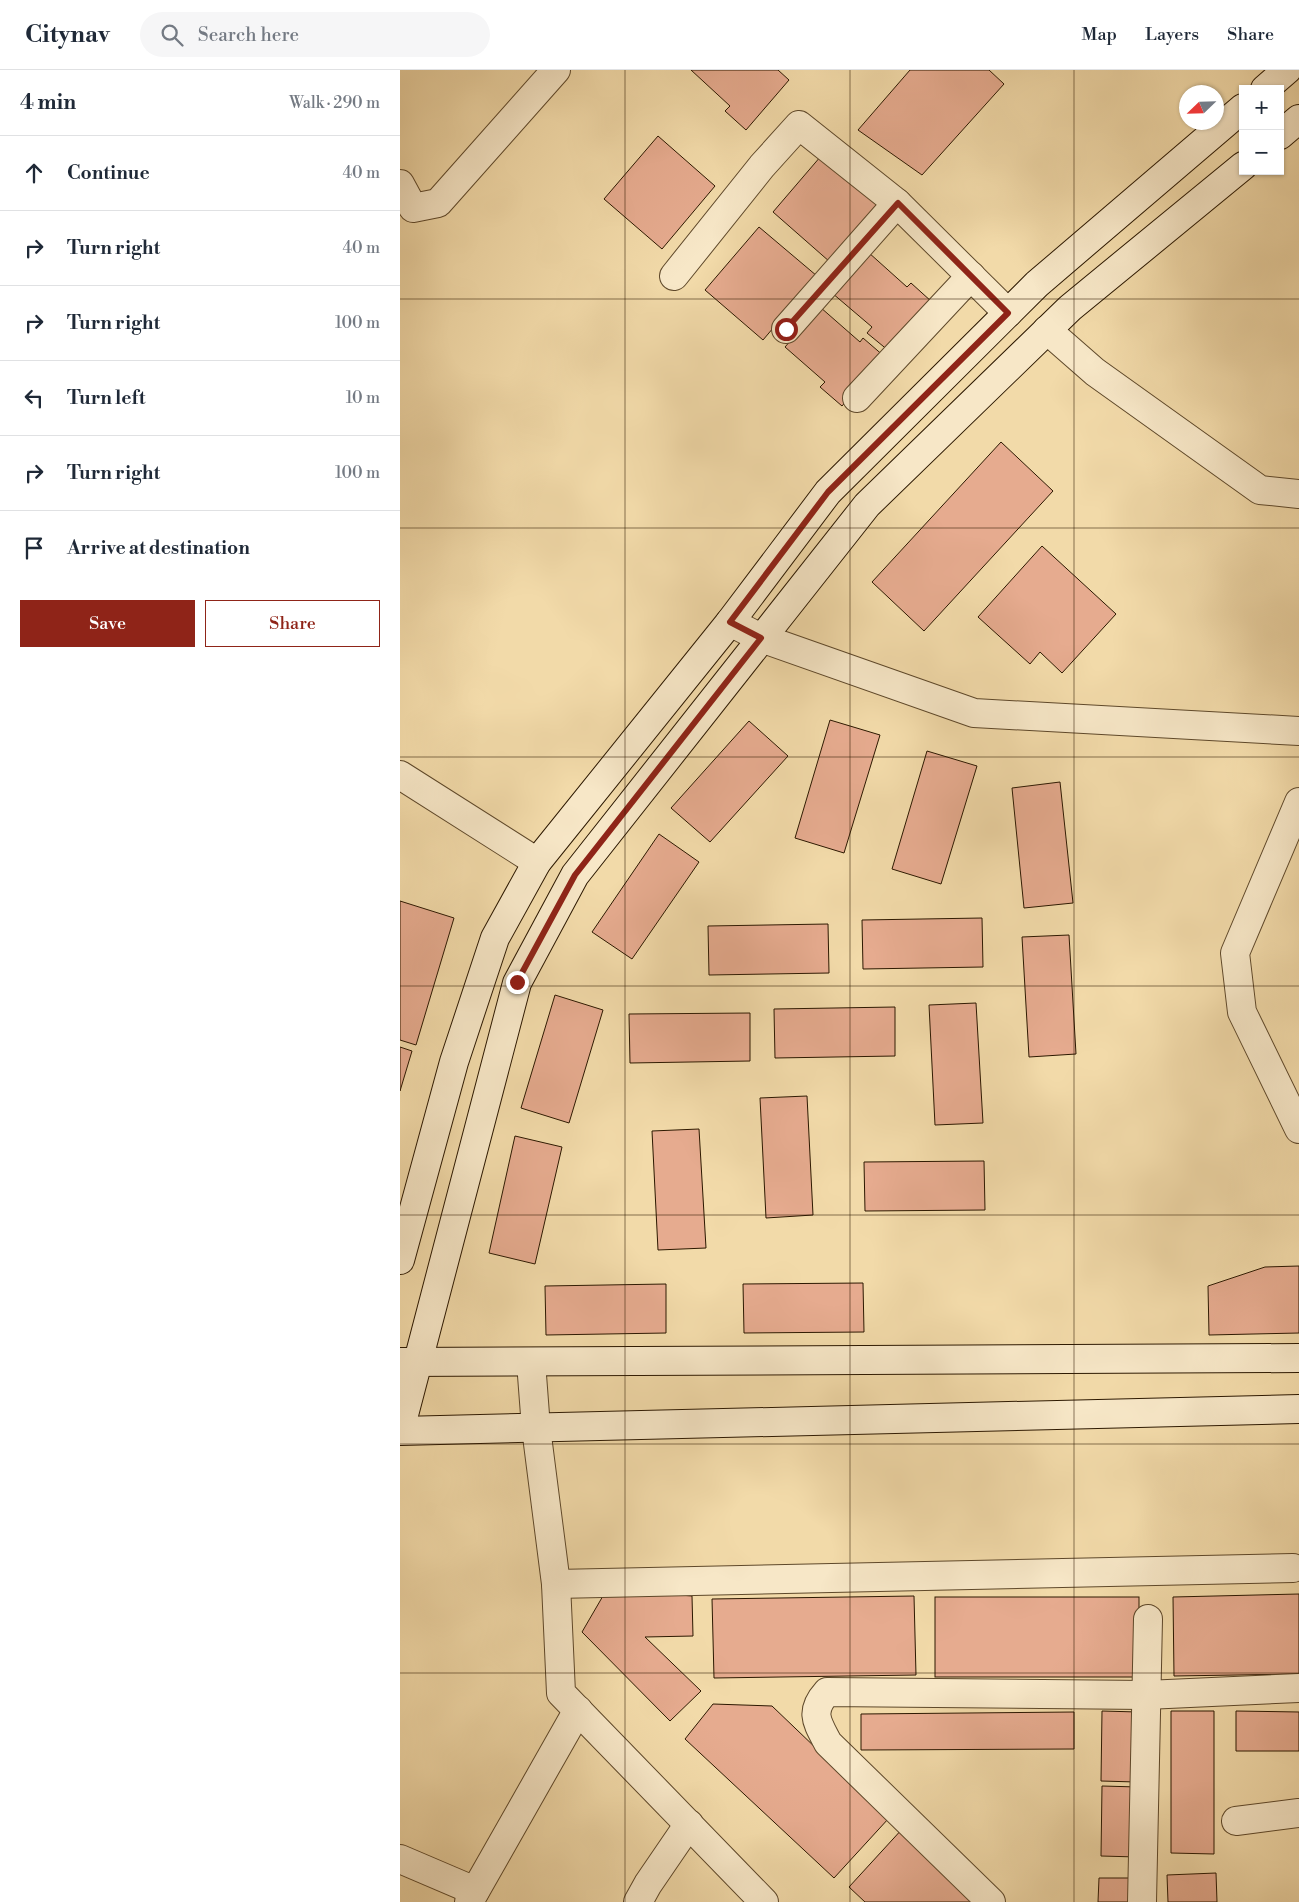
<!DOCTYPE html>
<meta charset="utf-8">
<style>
:root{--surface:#fff;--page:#f6f6f7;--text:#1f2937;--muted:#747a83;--line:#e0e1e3;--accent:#8f2418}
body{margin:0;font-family:"Libre Bodoni",serif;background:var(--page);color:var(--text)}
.controls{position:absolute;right:15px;top:15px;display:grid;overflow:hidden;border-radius:0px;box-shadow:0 1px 4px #0004}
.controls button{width:45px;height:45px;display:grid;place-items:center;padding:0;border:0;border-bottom:1px solid var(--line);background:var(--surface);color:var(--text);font:25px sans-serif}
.compass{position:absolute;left:779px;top:15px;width:45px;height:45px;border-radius:50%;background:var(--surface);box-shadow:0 1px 4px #0004;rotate:247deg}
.stop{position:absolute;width:15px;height:15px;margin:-11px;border:4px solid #8f2418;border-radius:50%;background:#fff}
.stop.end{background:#8f2418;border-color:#fff;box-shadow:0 1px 5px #0008}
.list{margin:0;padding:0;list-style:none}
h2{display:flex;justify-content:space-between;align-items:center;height:65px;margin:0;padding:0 20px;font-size:21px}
h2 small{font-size:16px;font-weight:400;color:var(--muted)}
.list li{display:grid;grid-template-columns:32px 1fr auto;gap:15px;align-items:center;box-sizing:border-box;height:75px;padding:0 20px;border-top:1px solid var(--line)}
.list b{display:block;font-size:19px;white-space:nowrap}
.list em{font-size:16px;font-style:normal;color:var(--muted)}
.actions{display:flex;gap:10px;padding:15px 20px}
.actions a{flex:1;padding:11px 0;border:1px solid var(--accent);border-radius:0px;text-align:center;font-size:18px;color:var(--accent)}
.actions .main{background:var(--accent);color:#fff}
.icon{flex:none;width:28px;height:28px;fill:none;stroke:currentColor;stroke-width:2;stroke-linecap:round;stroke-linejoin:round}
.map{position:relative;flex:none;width:899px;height:1832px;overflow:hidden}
header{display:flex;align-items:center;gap:30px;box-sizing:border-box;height:70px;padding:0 25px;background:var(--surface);border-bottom:1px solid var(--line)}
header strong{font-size:24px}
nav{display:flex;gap:28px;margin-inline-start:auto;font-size:18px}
.search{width:350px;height:45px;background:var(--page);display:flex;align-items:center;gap:12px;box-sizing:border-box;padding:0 18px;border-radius:28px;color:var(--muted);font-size:19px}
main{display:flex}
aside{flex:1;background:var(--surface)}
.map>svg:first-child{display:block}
.building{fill:#e6ab8f;stroke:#2c1800}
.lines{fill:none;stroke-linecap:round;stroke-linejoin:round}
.street-casing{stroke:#5e482a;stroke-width:30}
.secondary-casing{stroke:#2c1800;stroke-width:30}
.street{stroke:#f7e7c7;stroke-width:28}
.secondary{stroke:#f7e7c7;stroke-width:28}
.route{stroke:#8f2418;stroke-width:6}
.grid{fill:none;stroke:#2c1800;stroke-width:1;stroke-opacity:0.55}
</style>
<header>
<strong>Citynav</strong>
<div class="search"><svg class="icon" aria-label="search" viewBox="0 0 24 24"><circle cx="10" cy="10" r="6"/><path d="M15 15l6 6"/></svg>Search here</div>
<nav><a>Map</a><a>Layers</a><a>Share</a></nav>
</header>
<main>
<aside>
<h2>4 min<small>Walk · 290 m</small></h2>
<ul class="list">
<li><svg class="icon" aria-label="ahead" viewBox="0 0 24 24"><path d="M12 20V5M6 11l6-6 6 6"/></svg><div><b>Continue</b></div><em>40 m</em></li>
<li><svg class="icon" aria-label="right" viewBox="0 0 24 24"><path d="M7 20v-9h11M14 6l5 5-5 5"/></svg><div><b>Turn right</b></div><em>40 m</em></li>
<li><svg class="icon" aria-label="right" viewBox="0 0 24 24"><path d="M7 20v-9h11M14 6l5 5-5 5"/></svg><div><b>Turn right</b></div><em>100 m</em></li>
<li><svg class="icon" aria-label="left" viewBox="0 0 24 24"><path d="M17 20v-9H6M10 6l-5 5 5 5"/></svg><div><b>Turn left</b></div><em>10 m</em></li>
<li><svg class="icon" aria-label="right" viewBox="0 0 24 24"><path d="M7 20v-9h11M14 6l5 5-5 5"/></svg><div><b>Turn right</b></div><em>100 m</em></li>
<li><svg class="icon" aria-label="arrive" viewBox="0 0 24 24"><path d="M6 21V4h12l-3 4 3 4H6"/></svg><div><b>Arrive at destination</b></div></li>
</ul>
<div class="actions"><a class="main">Save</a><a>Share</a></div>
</aside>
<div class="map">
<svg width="899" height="1832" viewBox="0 0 899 1832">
<rect width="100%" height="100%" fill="#f2daa9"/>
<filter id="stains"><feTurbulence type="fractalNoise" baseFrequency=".004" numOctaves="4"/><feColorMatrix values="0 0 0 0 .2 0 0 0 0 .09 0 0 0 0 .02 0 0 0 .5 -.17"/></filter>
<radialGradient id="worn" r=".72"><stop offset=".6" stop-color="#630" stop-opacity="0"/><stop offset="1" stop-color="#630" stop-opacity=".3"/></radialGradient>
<g class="building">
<path d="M291 0H378L389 10 346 60 325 41 330 36Z"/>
<path d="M510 0H589L604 14 522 105 458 60Z"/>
<path d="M258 66 315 116 262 179 204 129Z"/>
<path d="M427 79 484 129 430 192 373 142Z"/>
<path d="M359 157 417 206 363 270 305 220Z"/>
<path d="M468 182 507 217 511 213 532 232 489 281 467 263 472 257 432 223Z"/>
<path d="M420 237 460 272 463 268 485 287 442 336 420 317 425 312 385 277Z"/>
<path d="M601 372 653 421 524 561 472 512Z"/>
<path d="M642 476 716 544 662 603 640 582 630 594 578 547Z"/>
<path d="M430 650 480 665 444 783 395 768Z"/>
<path d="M349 651 388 686 310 772 271 738Z"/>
<path d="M527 681 577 696 541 814 492 799Z"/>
<path d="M660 712 673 833 624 838 612 718Z"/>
<path d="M259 764 299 792 232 889 192 862Z"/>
<path d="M0 831 54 848 16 975 0 970Z"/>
<path d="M582 848 583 897 463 899 462 850Z"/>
<path d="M428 854 429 903 309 905 308 856Z"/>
<path d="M669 865 676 984 629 987 622 867Z"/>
<path d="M155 925 203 940 169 1053 121 1038Z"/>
<path d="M576 933 583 1053 535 1055 529 935Z"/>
<path d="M495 937V986L375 988 374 939Z"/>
<path d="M350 943V991L230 993 229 944Z"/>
<path d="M0 977 12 981 0 1021Z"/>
<path d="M407 1026 413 1145 366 1148 360 1028Z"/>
<path d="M299 1059 306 1178 258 1180 252 1061Z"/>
<path d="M115 1066 162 1077 135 1194 89 1183Z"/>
<path d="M584 1091 585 1140 465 1141 464 1092Z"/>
<path d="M899 1196V1263L809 1265 808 1216 865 1197Z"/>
<path d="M463 1213 464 1262 344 1263 343 1214Z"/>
<path d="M266 1214V1263L146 1265 145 1216Z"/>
<path d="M207 1519 292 1526 293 1566 245 1567 301 1621 270 1651 182 1562Z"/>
<path d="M899 1524V1604L774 1606 773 1527Z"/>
<path d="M514 1526 516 1605 314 1608 312 1529Z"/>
<rect x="535" y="1527" width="204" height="80"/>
<path d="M313 1634 372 1636 489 1748 434 1808 285 1669Z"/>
<path d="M702 1641 738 1642 736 1712 701 1711Z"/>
<path d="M771 1641H814V1784L771 1783Z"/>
<path d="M836 1641 899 1642V1681H836Z"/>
<path d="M674 1642V1679L461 1680V1644Z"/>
<path d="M702 1716 738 1717 737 1787 701 1786Z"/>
<path d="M504 1757 585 1832H465L449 1817Z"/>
<path d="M816 1803 817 1832H768L767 1805Z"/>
<path d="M699 1808H734V1832H698Z"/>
</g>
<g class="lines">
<g class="street-casing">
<g id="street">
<path d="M0 114 13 138 38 133 156 0"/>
<path d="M274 206 362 96 399 55 497 133 608 243"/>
<path d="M386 259 497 133"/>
<path d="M647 260 695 302 860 420 899 424"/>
<path d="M457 328 571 206"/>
<path d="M330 552 361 568 574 643 899 661"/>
<path d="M0 705 137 792"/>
<path d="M899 732 835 883 842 942 899 1059"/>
<path d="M131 1292 136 1358 156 1514 161 1623 364 1832"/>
<path d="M156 1514 893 1498"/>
<path d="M836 1751 899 1743"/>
<path d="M0 1789 75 1821"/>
<path d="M69 1832 178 1640"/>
<path d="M238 1832 248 1814 289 1754"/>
<path d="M591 1832 428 1673C417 1652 409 1642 427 1622L746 1625 899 1618"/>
<path d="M742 1832 748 1549"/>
</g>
</g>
<g class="secondary-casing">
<g id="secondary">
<path d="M865 19 887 0"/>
<path d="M880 65 899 49"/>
<path d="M0 1190 54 992 95 868 137 792 330 552 428 422 637 214 843 38"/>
<path d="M1 1292 899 1288"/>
<path d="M0 1360 117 913 175 805 467 435 670 238 843 96"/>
<path d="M0 1361 899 1339"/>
</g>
</g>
<use href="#street" class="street"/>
<use href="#secondary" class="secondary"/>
</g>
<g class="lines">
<path class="route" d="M117 912 175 805 361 568 330 552 428 422 608 243 498 133 386 259"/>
</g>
<path class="grid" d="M225 0V1832M450 0V1832M674 0V1832M0 229H899M0 458H899M0 687H899M0 916H899M0 1145H899M0 1374H899M0 1603H899"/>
<rect width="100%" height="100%" filter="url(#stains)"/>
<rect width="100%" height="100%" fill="url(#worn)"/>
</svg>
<div class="controls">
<button>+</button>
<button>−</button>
</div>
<svg class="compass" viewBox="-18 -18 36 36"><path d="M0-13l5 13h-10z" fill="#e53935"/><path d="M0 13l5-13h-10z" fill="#747a83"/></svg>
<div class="stop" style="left:386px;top:259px"></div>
<div class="stop end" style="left:117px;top:912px"></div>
</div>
</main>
